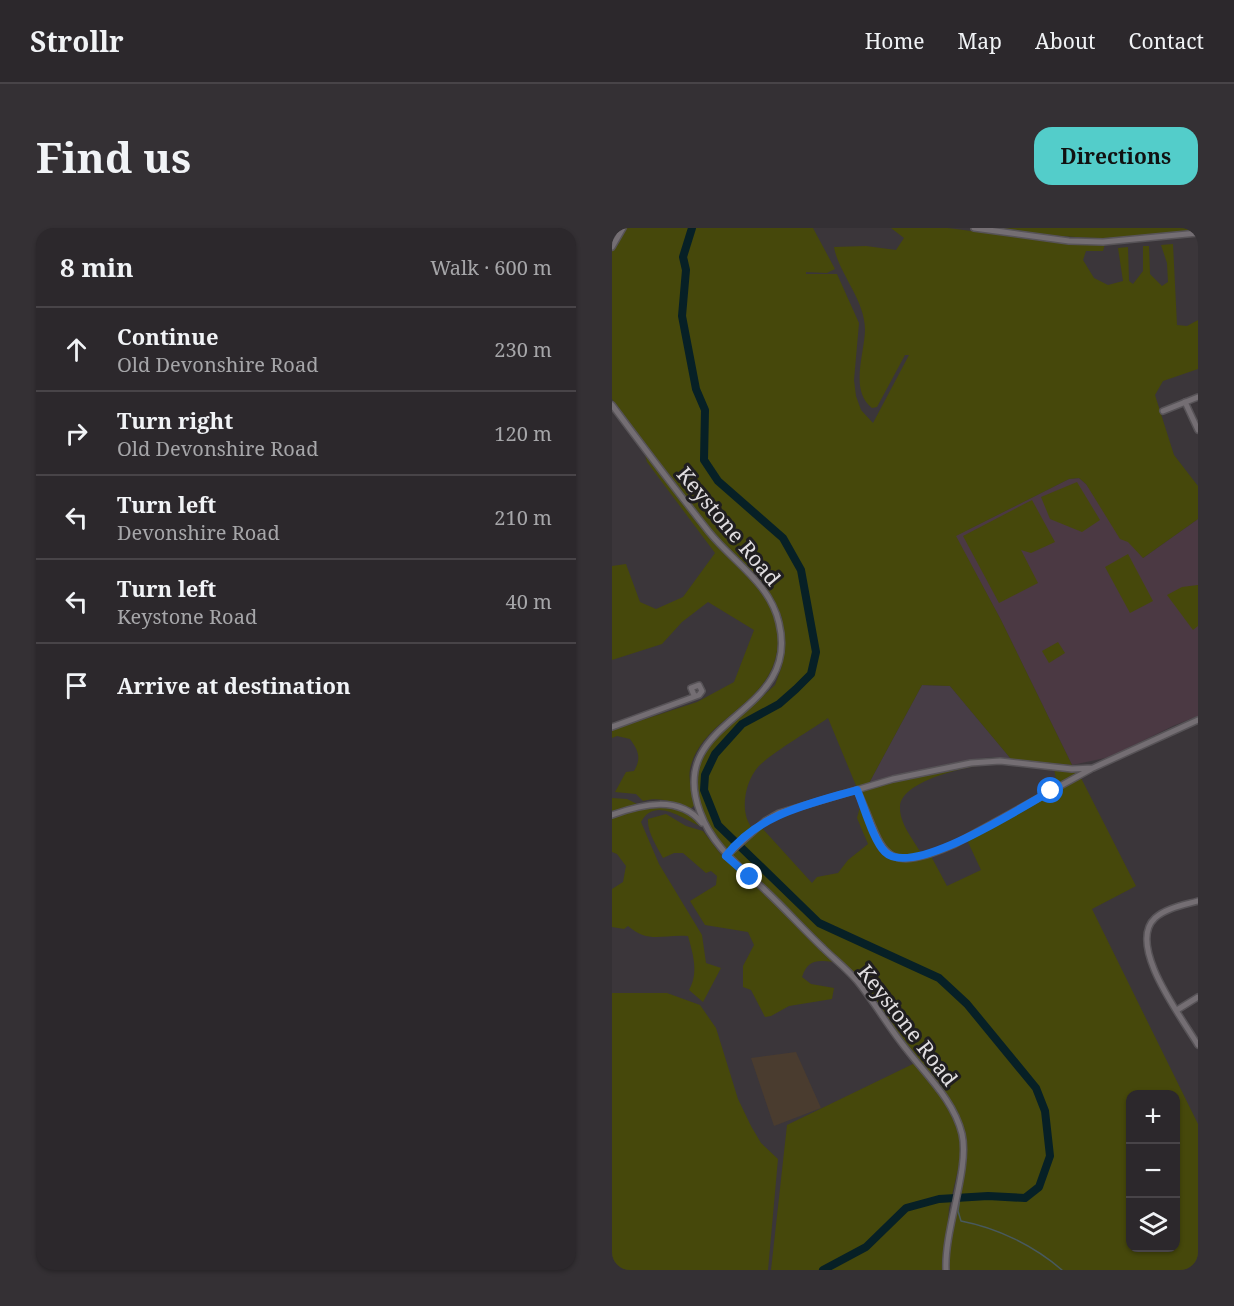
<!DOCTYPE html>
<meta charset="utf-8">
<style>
:root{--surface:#2c282c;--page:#343034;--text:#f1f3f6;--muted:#a6a6a9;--line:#484448;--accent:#53cdca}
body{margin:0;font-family:"Noto Serif",serif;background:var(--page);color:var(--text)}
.controls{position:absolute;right:18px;bottom:18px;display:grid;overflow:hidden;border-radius:12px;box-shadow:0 2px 4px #0004}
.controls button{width:54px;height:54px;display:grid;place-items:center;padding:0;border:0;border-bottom:2px solid var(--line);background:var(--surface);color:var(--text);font:30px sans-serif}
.stop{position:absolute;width:18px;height:18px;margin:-14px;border:4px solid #1a73e8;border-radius:50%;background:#fff}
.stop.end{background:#1a73e8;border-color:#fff;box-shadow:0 2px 6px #0008}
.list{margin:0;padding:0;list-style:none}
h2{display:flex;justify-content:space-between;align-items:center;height:78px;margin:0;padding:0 24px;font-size:26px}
h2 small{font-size:20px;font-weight:400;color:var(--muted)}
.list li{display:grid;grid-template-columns:39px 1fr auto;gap:18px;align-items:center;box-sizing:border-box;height:84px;padding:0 24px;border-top:2px solid var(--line)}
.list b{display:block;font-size:22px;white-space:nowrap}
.list p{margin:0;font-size:20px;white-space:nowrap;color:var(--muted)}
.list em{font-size:20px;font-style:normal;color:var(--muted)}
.icon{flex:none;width:33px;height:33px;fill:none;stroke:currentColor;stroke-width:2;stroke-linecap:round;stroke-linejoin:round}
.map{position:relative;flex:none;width:586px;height:1042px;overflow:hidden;border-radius:18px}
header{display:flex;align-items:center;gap:36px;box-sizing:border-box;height:84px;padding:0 30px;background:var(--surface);border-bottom:2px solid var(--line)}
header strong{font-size:28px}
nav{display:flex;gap:33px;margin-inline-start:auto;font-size:21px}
.intro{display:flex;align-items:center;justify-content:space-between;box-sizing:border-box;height:144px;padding:0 36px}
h1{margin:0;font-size:42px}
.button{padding:15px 27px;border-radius:18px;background:var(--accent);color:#111;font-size:21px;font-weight:700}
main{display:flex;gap:36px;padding:0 36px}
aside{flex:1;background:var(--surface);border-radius:18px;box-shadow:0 2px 4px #0004}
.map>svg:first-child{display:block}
.commercial{fill:#4a3c2f}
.built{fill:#473d46}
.education{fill:#4b3943}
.green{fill:#46480b;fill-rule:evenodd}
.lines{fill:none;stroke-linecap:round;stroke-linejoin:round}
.stream{stroke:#48595e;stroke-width:1.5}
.river{stroke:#072026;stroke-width:8}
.minor-casing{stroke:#575357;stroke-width:8}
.minor{stroke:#746e73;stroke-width:5}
.route{stroke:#1a73e8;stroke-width:8}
.labels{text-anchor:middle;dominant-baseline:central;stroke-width:6;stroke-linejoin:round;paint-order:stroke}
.street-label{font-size:21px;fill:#e1dee1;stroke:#201e20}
</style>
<header>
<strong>Strollr</strong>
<nav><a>Home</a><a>Map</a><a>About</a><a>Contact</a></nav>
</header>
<div class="intro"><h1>Find us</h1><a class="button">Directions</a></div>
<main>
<aside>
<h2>8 min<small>Walk · 600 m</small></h2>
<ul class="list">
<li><svg class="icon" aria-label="ahead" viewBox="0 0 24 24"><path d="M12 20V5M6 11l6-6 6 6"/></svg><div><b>Continue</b><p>Old Devonshire Road</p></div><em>230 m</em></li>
<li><svg class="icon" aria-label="right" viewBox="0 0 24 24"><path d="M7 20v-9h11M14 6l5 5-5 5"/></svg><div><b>Turn right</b><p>Old Devonshire Road</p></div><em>120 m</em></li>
<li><svg class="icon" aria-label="left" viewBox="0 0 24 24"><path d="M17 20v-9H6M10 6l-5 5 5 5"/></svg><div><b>Turn left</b><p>Devonshire Road</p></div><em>210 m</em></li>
<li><svg class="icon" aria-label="left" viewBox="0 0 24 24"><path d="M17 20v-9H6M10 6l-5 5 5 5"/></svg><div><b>Turn left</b><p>Keystone Road</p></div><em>40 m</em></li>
<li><svg class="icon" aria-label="arrive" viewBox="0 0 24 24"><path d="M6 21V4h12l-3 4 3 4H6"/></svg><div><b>Arrive at destination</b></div></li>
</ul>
</aside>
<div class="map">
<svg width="586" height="1042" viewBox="0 0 586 1042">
<rect width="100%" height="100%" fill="#3b363a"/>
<path class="commercial" d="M184 824 209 880 162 898 139 830Z"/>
<path class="built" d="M310 457 338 458 399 531 380 529 352 533 256 557Z"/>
<path class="education" d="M467 250 475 257 531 330 586 291V488L561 498 498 529 460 537 389 392 343 308 457 251Z"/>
<g class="green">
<path d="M13 0H201L223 41 215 45 194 44V46H225L247 95 242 152 244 168 249 182 261 195 297 127H293L265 179 260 180C237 162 253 125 253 101 253 72 226 44 222 19L254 18 284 22 292 10 279 0H336L470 17 493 16 491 23H474L471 32 482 50 496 57 511 53 506 20 516 19 517 53 521 56 531 43V18H537L538 46 550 58 556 54 555 35 549 17 561 16 565 97 575 98 586 92V141L551 153 543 167 562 227 586 258V291L531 330 516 314 508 311 474 256 467 250 457 251 344 308 389 392 460 537 399 531 338 458 310 457 256 557 245 560 216 490C199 502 159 525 146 539 133 554 127 584 140 600L114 623 99 602 90 581 83 550 89 531 104 510 163 457 170 438 172 414 170 390 161 370 148 351 99 303 0 171V23Z"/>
<path d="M390 0H586V2C545 7 505 12 464 9 439 8 414 3 390 0Z"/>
<path d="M32 223C54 252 75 283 99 310 121 335 149 355 162 387 167 398 167 411 165 423 156 479 89 490 78 541 76 553 80 565 83 577L78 581C63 574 47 568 31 573L24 566 3 564 14 544 22 543C30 530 26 522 18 511L5 508 0 510V502L85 474 122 454 142 402 96 374 70 394 50 416 0 432V338L14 336 28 374 44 381 71 369 103 325 35 234Z"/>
<path d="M465 254 488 292 470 304 438 291 429 269Z"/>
<path d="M420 272 443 314 419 325 409 322 426 355 387 375 351 308Z"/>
<path d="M516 326 541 373 518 385 493 339Z"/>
<path d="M586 357V398L581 402 555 367 570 359Z"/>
<path d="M446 414 453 425 437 435 430 423Z"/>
<path d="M382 535C359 538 291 551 288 578 287 595 301 611 309 625 297 626 284 629 273 622L249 568 251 562C293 549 338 538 382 535Z"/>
<path d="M442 541 464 544 466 546 445 556Z"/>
<path d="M469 550 524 658 480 681 586 896V1042H337C335 992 362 946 350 896L247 752 156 660 121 631 119 627 149 599 200 655 205 649 226 645 236 632 256 616 245 590 249 575 269 626 287 633 319 628 335 658 369 642 355 612ZM518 866H564V1020H518Z"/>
<path d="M0 570 15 571 25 576 0 583Z"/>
<path d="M41 578C61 579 77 584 91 599 73 593 43 567 29 594L47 636 90 707 94 735 109 740 91 774 77 762C87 745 81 726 76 708 50 706 37 716 16 698L12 701 0 699V661L11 654 14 638 5 626 0 624V589Z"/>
<path d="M54 586 74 598 91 603 113 632 154 666 221 734C204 732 196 732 190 749L199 756 222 760 220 771 177 778 159 788 153 789 139 762 131 759V738L142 717 136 704 93 697 78 673 104 657 105 648 99 643 94 645 71 625H62L51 630C45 619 35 604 36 591Z"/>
<path d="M0 765H55L88 777 104 800 126 871 139 898 149 915 166 931 156 1042H0Z"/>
<path d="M303 835C325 863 347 888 350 924L337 980 332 1042H159L175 897Z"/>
</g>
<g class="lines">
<path class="stream" d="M348 970 346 983 349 993C386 1000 422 1018 450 1042"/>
<path class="river" d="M80 0 71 29 74 42 70 88 84 161 93 182 92 232 106 253 171 310 189 342 204 424 199 446 184 461 167 476 130 496 103 526 93 547 92 562 106 597 207 695 327 750 355 776 424 860 433 883 438 928 427 959 413 970 376 968 327 971 294 980 254 1019 211 1042"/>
<g class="minor-casing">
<g id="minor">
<path d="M362 0 457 13 491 14 586 5"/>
<path d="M0 19 11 0"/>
<path d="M573 174 586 202"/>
<path d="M0 177C32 220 64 262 97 304 121 334 158 355 167 395 190 490 52 488 88 584 101 620 128 638 155 664 174 682 192 702 211 720 222 731 235 741 245 753 263 775 277 800 295 822 315 848 342 873 350 906 358 941 332 1001 334 1042"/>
<path d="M551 183 586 169"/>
<path d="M0 499 87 467 90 463 87 457 79 460 82 467"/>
<path d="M245 562C273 622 266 650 343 616L479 541"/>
<path d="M0 587C30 576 67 567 90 595"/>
<path d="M114 628 153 593 167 585 281 551 359 535 388 533 460 541 481 540 586 492"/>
<path d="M586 673C572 677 554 680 543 690 514 717 570 790 586 817"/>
<path d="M565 782 586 769"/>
</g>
</g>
<use href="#minor" class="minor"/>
</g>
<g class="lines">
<path class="route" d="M138 649 114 628C146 586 197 576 245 562 252 578 261 612 273 624 300 651 411 578 439 563"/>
</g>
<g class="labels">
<g class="street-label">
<text transform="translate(117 298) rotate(50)">Keystone Road</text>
<text transform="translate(296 797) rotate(52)">Keystone Road</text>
</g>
</g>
</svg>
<div class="controls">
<button>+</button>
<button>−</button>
<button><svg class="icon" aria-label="layers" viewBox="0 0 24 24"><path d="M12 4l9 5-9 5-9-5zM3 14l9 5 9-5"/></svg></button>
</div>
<div class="stop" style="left:439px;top:563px"></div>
<div class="stop end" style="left:138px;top:649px"></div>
</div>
</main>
